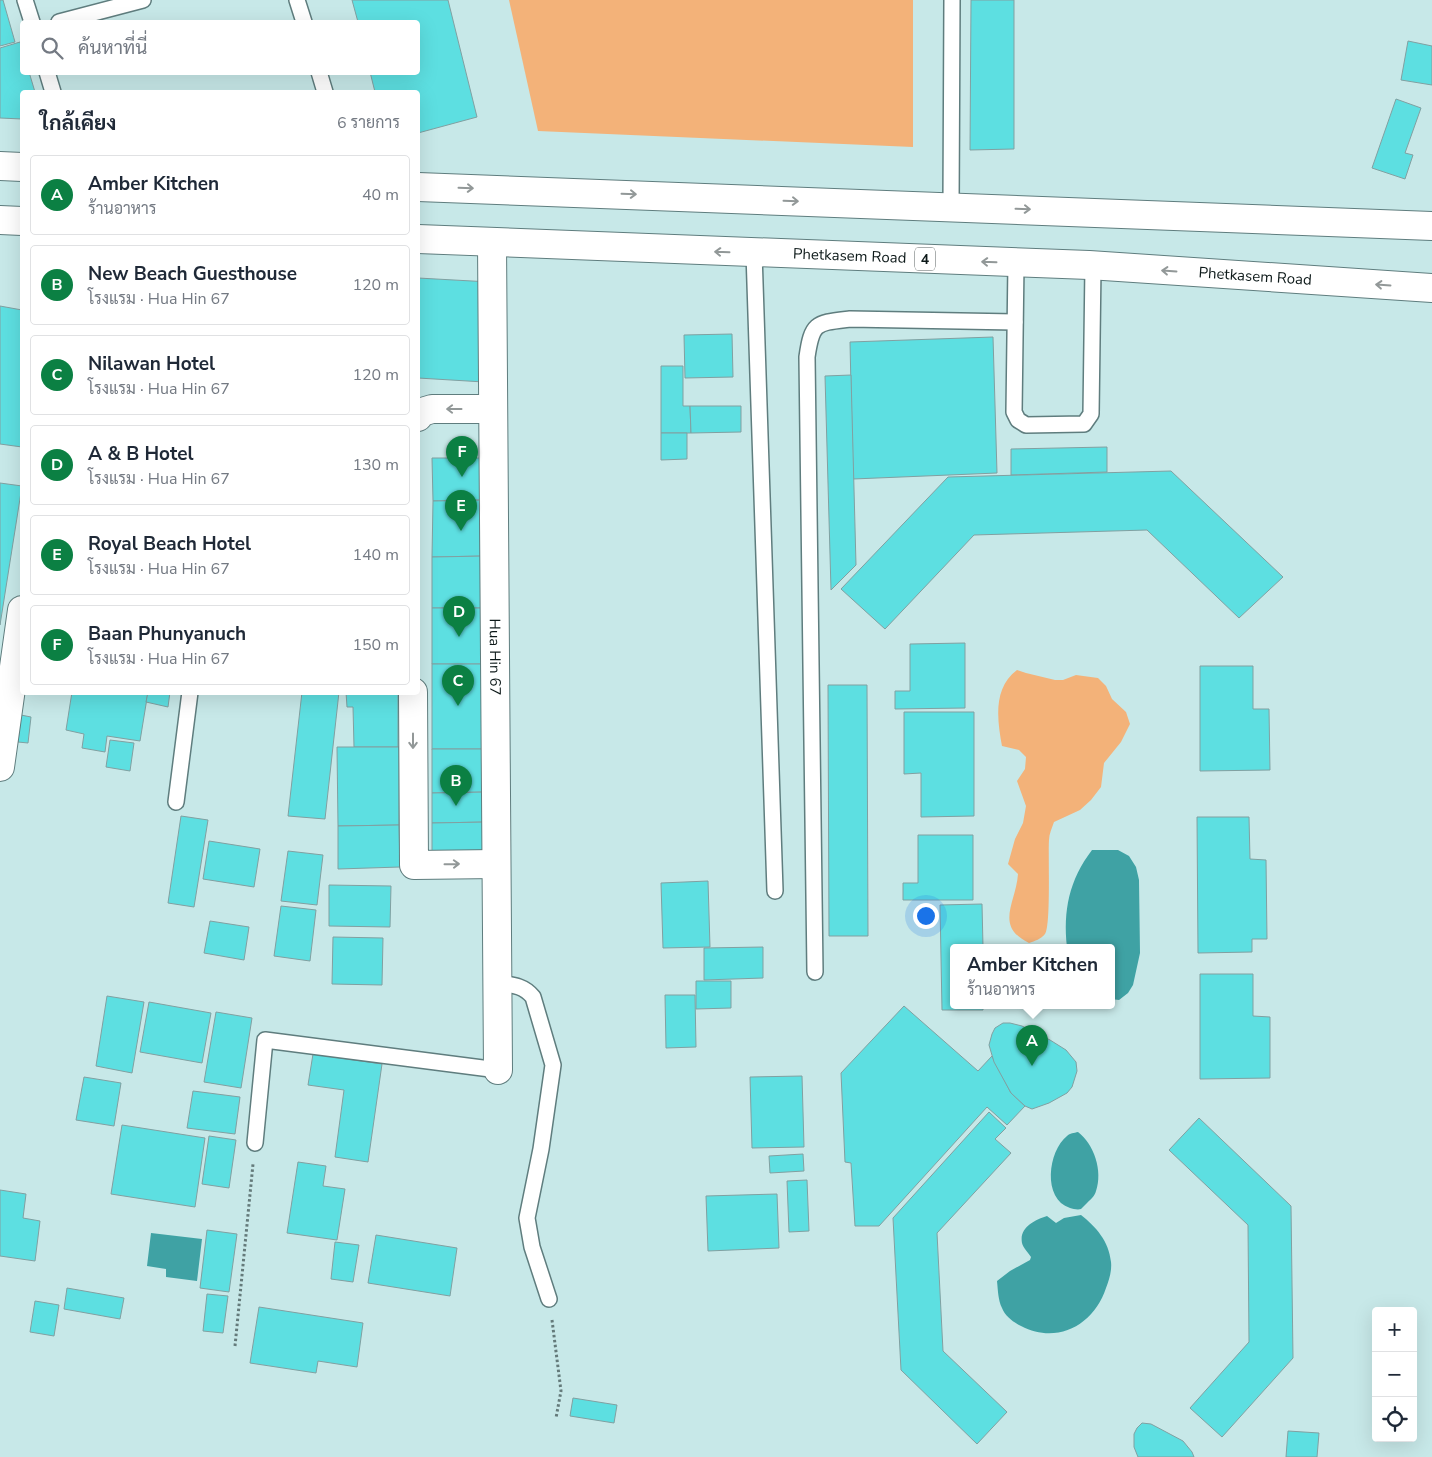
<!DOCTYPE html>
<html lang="th">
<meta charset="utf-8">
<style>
:root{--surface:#fff;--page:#f2f2f3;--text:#1f2937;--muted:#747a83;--line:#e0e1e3;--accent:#0b8043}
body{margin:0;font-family:"Nunito Sans",Sarabun,sans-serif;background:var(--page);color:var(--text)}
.controls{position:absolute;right:15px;bottom:15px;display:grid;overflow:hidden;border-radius:5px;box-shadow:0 5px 20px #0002}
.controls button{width:45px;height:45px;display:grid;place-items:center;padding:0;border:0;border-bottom:1px solid var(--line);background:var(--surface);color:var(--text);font:25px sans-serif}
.you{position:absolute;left:925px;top:915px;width:18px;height:18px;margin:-12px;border:4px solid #fff;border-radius:50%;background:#1a73e8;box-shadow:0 0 0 8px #1a73e833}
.badge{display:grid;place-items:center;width:32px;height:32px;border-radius:50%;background:var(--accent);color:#fff;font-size:16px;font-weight:700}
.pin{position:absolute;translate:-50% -41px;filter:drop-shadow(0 1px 2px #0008)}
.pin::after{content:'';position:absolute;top:26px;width:18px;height:15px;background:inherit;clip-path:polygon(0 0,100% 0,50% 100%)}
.popup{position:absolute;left:950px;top:944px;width:165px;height:65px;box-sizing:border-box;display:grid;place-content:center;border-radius:5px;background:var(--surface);filter:drop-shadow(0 1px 4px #0005);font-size:16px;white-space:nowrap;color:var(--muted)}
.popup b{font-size:19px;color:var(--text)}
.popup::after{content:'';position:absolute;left:50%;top:100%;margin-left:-10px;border:10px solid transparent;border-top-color:var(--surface)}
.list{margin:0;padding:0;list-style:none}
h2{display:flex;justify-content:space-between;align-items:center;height:65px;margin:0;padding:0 20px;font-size:21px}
h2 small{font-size:16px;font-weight:400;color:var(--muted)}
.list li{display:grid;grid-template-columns:32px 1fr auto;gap:15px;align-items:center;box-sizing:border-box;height:80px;margin:0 10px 10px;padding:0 10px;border:1px solid var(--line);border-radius:5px}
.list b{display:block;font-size:19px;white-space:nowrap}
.list p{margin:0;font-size:16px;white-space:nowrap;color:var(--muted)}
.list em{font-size:16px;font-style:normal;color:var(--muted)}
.icon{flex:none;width:28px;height:28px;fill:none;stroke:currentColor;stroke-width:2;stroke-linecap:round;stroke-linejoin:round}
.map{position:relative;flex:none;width:1432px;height:1457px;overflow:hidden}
.search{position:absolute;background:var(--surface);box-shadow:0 5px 20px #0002;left:20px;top:20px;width:400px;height:55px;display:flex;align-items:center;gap:12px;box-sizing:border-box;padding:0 18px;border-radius:5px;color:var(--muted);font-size:19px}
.panel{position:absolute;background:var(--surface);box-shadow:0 5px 20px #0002;left:20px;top:90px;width:400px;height:605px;border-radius:5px}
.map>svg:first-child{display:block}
.green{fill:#f3b279}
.water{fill:#3fa2a4}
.building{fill:#5ddfe1;stroke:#81a0a1}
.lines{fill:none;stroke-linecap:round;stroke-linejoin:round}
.service-casing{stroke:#5f7d7e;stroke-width:18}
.minor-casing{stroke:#5f7d7e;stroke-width:30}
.primary-casing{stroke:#5f7d7e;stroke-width:30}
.path{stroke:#647a7a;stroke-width:3;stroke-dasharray:2.5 2.5;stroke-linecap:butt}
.service{stroke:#fff;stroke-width:15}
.minor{stroke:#fff;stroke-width:28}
.primary{stroke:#fff;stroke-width:28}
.oneway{stroke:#929898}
.labels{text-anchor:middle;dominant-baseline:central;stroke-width:5;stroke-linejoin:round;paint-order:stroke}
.shield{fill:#fff;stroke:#565e5e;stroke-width:1}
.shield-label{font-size:14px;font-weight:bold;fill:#0d1919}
.street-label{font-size:15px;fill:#0d1919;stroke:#fff}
</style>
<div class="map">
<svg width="1432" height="1457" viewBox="0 0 1432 1457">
<rect width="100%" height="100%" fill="#c7e8e8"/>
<g class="green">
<path d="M509 0H913V147L538 131Z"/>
<path d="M1017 670 1026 673 1055 680H1063L1076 675 1098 678 1106 686 1112 699 1126 712 1130 724 1121 742 1104 763 1101 787 1091 800 1080 810 1054 822C1052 828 1049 834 1049 840 1048 855 1051 926 1045 934 1041 939 1035 941 1029 943 994 926 1016 903 1018 874L1008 864 1015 839 1023 823 1026 806 1017 781 1025 769 1026 757 1019 750 1002 746C997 719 993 688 1017 670Z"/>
</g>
<g class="water">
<path d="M1092 850H1118L1129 856 1136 867 1139 880 1140 953 1133 985 1128 993 1119 1000 1111 999V947H1067C1063 911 1069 880 1092 850Z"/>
<path d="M1078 1132C1094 1144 1103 1171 1096 1191 1095 1196 1090 1200 1087 1203 1085 1205 1083 1207 1081 1209 1078 1210 1073 1209 1070 1208 1042 1199 1048 1151 1067 1136 1070 1133 1074 1133 1078 1132Z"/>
<path d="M1081 1215C1096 1227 1109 1241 1111 1262 1112 1271 1109 1280 1106 1288 1094 1325 1057 1345 1021 1326 1013 1322 1005 1316 1002 1308 998 1300 998 1290 997 1281L1010 1271 1030 1260 1031 1257C1028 1252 1023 1248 1022 1243 1019 1227 1035 1220 1047 1216L1056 1223 1064 1218Z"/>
<path d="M151 1233 202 1239 197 1281 166 1277V1269L147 1266Z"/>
</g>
<g class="building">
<path d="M0 0H3L15 42 0 46Z"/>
<path d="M352 0H448L477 117 418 133V92H375L370 72H418V22H358Z"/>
<path d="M971 0H1014V149L970 150Z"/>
<path d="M1408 41 1432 46V85L1401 80Z"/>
<path d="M20 42 22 50V72H29L35 92H22V119L0 118V48Z"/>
<path d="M1396 99 1421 108 1405 153 1413 155 1405 179 1372 168Z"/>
<path d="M418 278 490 282 484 382 418 378Z"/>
<path d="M0 306 22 310V447L0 444Z"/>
<path d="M732 334 733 377 685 378 684 335Z"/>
<path d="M993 337 997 473 853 479 850 342Z"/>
<path d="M661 366H683V406H690L691 433H661Z"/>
<path d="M851 375 856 565 831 590 825 376Z"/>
<path d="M690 406H741V432L691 433Z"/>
<path d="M661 433H687V459L661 460Z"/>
<path d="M1107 447V472L1011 475V449Z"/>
<path d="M432 458H485V500L433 501Z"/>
<path d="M1171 471 1283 577 1239 618 1147 530 974 535 885 629 841 589 948 477Z"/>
<path d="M0 483 22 486 0 625Z"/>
<path d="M485 500V556L432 557 433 501Z"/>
<path d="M485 556V608H432V557Z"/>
<path d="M432 608H485L486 664H432Z"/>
<path d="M965 643V708L895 709V691H910V644Z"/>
<rect x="432" y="664" width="54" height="85"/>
<path d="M1200 666H1253V709H1269L1270 770 1200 771Z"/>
<path d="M828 685H867L868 936H829Z"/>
<path d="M72 692H148L140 741 107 736 105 752 82 748 84 734 66 730Z"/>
<path d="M148 692H170L168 707 146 702Z"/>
<path d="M302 692H339L325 819 288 816Z"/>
<path d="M346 692H398V747H354L353 707H347Z"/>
<path d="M904 712H974V816L921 817V773L904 774Z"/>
<path d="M21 715 31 717 28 743 18 742Z"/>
<path d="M110 740 134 743 130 771 106 767Z"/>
<path d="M337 747H399V825L338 826Z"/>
<path d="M432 749H486V792L432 793Z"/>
<path d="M486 792 487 822 432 823V793Z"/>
<path d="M181 816 208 820 194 907 168 903Z"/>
<path d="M1197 817H1249L1250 859 1266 860 1267 939H1252V952L1198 953Z"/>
<path d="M487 822 486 852H432V823Z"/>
<path d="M399 825 400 867 338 869V826Z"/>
<path d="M918 835H973V900H903V883H918Z"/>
<path d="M209 841 260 849 254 887 203 879Z"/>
<path d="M288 851 323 855 317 905 281 901Z"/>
<path d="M708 881 710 947 663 948 661 883Z"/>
<path d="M329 885 391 886 390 927 329 926Z"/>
<path d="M982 904 983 947H953V1005H983V1010H942L940 905Z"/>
<path d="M281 906 316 910 310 961 274 956Z"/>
<path d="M210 921 249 927 244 960 204 953Z"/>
<path d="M333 937 383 938 382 985 332 984Z"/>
<path d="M763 947V978L704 980V948Z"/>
<path d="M1200 974H1253V1016L1270 1017V1078L1200 1079Z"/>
<path d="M696 981H731V1008L696 1009Z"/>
<path d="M665 995H695L696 1047 666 1048Z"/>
<path d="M107 996 144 1002 132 1073 96 1066Z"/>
<path d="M149 1002 211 1013 202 1063 140 1052Z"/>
<path d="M904 1006 978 1071 992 1056 1011 1093 1025 1106 1007 1125 987 1107 879 1226H855L851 1163 845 1162 841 1073Z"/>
<path d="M216 1012 252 1018 241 1088 204 1082Z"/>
<path d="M1003 1023H1010L1022 1026 1050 1040 1066 1050 1076 1062 1077 1071 1072 1087 1067 1093 1049 1103 1032 1109 1025 1106 1011 1093 994 1062 989 1045 992 1034 995 1028Z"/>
<path d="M313 1054 382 1064 368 1162 335 1157 344 1090 308 1085Z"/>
<path d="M802 1076 804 1147 752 1148 750 1077Z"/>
<path d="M84 1077 121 1083 114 1126 76 1120Z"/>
<path d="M193 1091 240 1097 235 1134 187 1128Z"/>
<path d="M989 1112 1006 1128 995 1139 1011 1153 937 1233 943 1351 1007 1412 977 1444 901 1370 893 1218Z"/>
<path d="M1199 1118 1291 1206 1293 1358 1222 1437 1190 1408 1249 1342 1248 1225 1169 1150Z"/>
<path d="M122 1125 205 1138 195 1207 111 1194Z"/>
<path d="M209 1136 236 1140 229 1188 202 1184Z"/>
<path d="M803 1154 804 1171 770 1173 769 1156Z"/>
<path d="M298 1162 326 1166 323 1186 345 1189 337 1240 287 1233Z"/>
<path d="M807 1180 809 1231 789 1232 787 1181Z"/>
<path d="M0 1190 26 1194 23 1218 40 1221 35 1261 0 1256Z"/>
<path d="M777 1194 779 1248 708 1251 706 1196Z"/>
<path d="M207 1230 237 1234 229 1292 200 1288Z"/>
<path d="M376 1235 457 1248 450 1296 368 1283Z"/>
<path d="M335 1242 359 1245 353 1282 331 1279Z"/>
<path d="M67 1288 124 1298 120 1319 64 1309Z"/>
<path d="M207 1294 228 1296 223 1333 203 1331Z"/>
<path d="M35 1301 59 1305 54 1336 30 1332Z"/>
<path d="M259 1307 363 1323 357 1367 318 1361 316 1373 250 1363Z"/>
<path d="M573 1398 617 1405 614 1423 570 1416Z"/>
<path d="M1142 1423 1151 1424 1183 1441 1192 1452 1194 1457H1138L1134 1447V1434L1137 1428Z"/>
<path d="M1288 1431 1319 1433 1317 1457H1286Z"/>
</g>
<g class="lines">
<g class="service-casing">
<g id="service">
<path d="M25 0 32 22"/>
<path d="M297 0 304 22"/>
<path d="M59 22 143 0"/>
<path d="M47 72 53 92"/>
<path d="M319 72 325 92"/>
<path d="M951 206 952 0"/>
<path d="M754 253 775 891"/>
<path d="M1016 263 1014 412 1018 420 1026 425 1084 424 1091 414 1093 266"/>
<path d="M176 802 190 692"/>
<path d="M815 972 807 357C812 322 816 323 850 319L1015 322"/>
<path d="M497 983C512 985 523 985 533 997L553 1065 541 1149 527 1218 532 1247 549 1299"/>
<path d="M255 1143 265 1040 498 1070"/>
</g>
</g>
<g class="minor-casing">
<g id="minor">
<path id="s1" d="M492 243 498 1070"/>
<path d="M418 417 422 412 432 409H493"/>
<path d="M413 692 414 865 496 864"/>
<path d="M0 767 22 610"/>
</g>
</g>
<g class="primary-casing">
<g id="primary">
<path d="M0 166 22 167"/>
<path d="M418 187 1432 226"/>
<path d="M0 220 22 221"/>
<path id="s2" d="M418 239 1089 265 1432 288"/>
</g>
</g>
<g class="path">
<path d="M552 1320 561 1391 556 1418"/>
<path d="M235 1346 253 1164"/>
</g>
<use href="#service" class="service"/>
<use href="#minor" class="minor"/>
<use href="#primary" class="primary"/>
</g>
<defs><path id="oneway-shaft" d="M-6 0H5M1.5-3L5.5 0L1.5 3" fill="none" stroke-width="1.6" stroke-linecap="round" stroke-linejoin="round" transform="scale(1.25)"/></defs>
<g class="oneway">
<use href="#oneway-shaft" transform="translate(466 188) rotate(2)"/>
<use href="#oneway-shaft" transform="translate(629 194) rotate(2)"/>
<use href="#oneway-shaft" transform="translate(791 201) rotate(2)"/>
<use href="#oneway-shaft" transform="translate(1023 209) rotate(2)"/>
<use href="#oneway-shaft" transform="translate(722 252) rotate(-178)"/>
<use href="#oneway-shaft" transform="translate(989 262) rotate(-178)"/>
<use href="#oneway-shaft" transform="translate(1169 271) rotate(-176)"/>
<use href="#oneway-shaft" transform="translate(1383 285) rotate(-176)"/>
<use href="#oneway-shaft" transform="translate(454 409) rotate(180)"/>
<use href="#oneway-shaft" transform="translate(413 741) rotate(90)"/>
<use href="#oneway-shaft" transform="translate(452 864) rotate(-1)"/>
</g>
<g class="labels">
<rect class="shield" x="915" y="247.5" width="20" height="23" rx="4"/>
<g class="shield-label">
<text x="925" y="259">4</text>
</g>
<g class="street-label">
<text stroke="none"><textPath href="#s2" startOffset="432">Phetkasem Road</textPath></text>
<text stroke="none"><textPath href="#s2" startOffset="838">Phetkasem Road</textPath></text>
<text stroke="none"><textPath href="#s1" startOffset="414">Hua Hin 67</textPath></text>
</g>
</g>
</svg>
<div class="controls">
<button>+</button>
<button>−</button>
<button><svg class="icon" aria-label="locate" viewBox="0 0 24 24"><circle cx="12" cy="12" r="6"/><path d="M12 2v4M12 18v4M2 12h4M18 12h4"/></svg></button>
</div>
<div class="you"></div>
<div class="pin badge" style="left:1032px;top:1066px">A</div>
<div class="popup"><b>Amber Kitchen</b>ร้านอาหาร</div>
<div class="pin badge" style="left:456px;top:806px">B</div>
<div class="pin badge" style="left:458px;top:706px">C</div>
<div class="pin badge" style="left:459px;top:637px">D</div>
<div class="pin badge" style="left:461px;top:531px">E</div>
<div class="pin badge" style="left:462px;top:477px">F</div>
<div class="search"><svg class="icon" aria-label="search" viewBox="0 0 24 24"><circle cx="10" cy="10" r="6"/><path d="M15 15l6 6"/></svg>ค้นหาที่นี่</div>
<section class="panel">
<h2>ใกล้เคียง<small>6 รายการ</small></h2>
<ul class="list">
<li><span class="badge">A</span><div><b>Amber Kitchen</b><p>ร้านอาหาร</p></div><em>40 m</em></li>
<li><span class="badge">B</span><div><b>New Beach Guesthouse</b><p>โรงแรม · Hua Hin 67</p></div><em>120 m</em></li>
<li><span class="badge">C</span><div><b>Nilawan Hotel</b><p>โรงแรม · Hua Hin 67</p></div><em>120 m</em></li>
<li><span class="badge">D</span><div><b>A &amp; B Hotel</b><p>โรงแรม · Hua Hin 67</p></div><em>130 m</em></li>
<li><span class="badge">E</span><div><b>Royal Beach Hotel</b><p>โรงแรม · Hua Hin 67</p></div><em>140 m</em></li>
<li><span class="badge">F</span><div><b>Baan Phunyanuch</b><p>โรงแรม · Hua Hin 67</p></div><em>150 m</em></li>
</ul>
</section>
</div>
